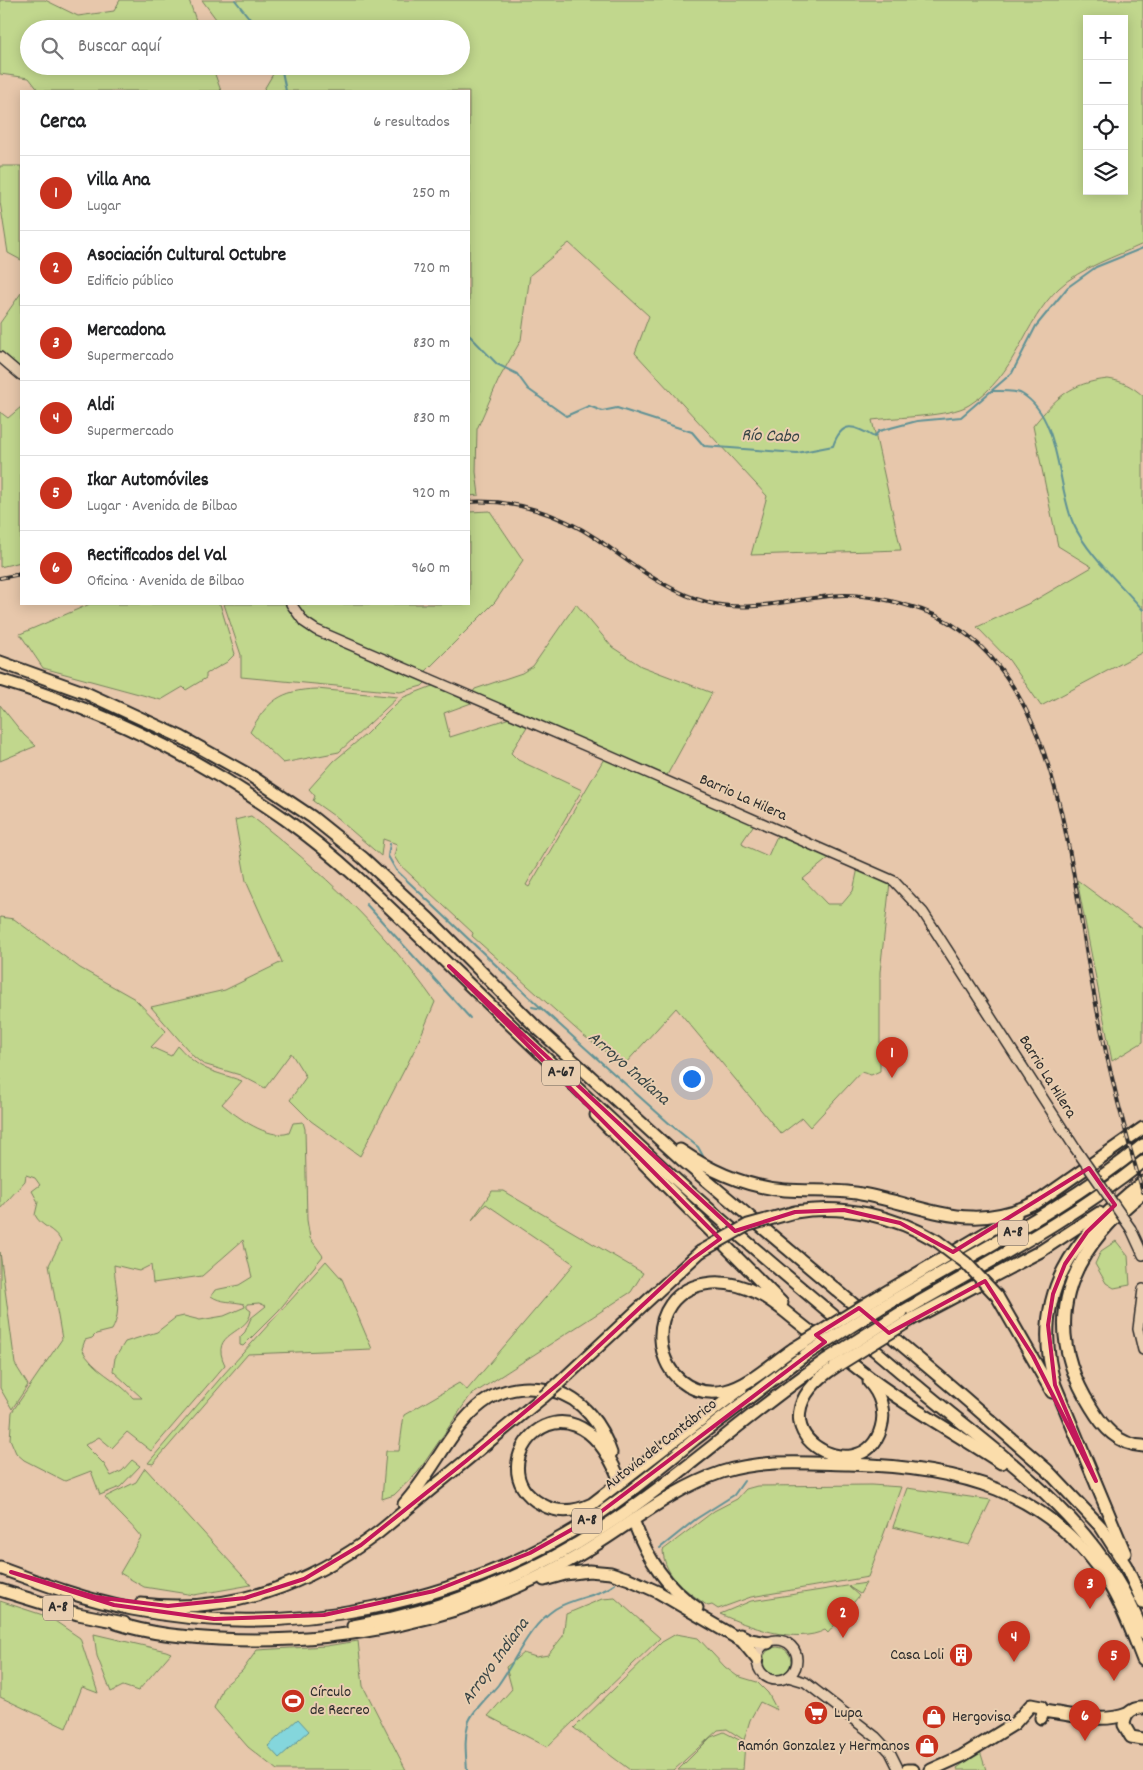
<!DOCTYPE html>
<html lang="es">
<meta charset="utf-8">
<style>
:root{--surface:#fff;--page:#f6f6f6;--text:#202124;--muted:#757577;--line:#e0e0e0;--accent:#c8321e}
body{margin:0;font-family:Dekko,sans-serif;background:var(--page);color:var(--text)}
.controls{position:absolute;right:15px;top:15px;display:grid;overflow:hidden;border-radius:0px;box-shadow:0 2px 12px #0003}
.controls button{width:45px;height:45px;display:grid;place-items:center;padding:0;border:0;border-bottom:1px solid var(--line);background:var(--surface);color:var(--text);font:25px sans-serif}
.you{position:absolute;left:691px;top:1078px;width:18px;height:18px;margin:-12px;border:4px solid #fff;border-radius:50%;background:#1a73e8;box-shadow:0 0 0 8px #1a73e833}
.badge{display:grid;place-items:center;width:32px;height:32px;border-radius:50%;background:var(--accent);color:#fff;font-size:16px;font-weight:700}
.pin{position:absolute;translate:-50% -41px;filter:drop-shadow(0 1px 2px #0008)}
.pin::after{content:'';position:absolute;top:26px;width:18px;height:15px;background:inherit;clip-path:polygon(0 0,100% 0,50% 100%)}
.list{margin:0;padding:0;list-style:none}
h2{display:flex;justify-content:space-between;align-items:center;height:65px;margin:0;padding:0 20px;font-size:21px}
h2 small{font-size:16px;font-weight:400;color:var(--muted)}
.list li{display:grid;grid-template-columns:32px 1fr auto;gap:15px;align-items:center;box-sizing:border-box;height:75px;padding:0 20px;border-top:1px solid var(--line)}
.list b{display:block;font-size:19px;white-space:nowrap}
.list p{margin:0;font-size:16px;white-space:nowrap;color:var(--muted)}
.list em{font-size:16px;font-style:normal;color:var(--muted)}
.icon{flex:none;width:28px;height:28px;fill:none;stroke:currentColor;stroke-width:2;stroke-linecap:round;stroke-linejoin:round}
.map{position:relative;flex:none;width:1143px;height:1770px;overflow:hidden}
.search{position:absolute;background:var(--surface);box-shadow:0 2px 12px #0003;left:20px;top:20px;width:450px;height:55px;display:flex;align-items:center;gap:12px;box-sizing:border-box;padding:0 18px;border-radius:28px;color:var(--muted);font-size:19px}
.panel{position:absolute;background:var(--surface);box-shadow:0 2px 12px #0003;left:20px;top:90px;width:450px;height:515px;border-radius:0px}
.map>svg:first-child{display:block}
.green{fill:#c1d78d;stroke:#76815c;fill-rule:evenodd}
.water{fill:#84d6dc;stroke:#609295}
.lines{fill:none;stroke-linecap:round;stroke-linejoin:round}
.stream{stroke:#609295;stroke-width:2}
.secondary-casing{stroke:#2b2b2b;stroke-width:12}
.highway-casing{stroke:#2b2b2b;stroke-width:15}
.secondary{stroke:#e9ceb0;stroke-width:9}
.highway{stroke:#fbddab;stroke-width:11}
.rail-casing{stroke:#2b2b2b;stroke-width:4}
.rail{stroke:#e9ceb0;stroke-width:2;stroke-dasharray:5.5;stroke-linecap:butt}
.secondary-bridge-casing{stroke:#2b2b2b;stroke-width:12;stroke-linecap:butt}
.highway-bridge-casing{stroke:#2b2b2b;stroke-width:15;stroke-linecap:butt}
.secondary-bridge{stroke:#e9ceb0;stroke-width:9}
.highway-bridge{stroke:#fbddab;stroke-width:11}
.marked{fill:none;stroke:#c2185b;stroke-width:4;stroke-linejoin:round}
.labels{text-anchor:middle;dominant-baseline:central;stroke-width:4;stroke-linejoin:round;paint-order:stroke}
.shield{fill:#e9ceb0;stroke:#645c53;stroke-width:1}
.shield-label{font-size:15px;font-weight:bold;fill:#2b2b2b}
.street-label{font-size:16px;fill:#2b2b2b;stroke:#e9ceb0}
.poi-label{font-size:16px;fill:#2b2b2b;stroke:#e9ceb0;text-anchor:start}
.water-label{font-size:18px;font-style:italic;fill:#384546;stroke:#e9ceb0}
</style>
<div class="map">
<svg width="1143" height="1770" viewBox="0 0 1143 1770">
<rect width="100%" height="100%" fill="#e7c7ab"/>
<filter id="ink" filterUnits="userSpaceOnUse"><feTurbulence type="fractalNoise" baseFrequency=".02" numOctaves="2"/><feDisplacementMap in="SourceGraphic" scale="10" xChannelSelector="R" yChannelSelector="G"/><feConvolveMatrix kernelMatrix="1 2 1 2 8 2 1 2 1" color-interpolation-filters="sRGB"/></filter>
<g filter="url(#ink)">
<g class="green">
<path d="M0 0H45L78 16 114 11 120 0H189L199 29H29V66H212L221 91H39L29 78 0 74Z"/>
<path d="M202 0H1143V244C1117 256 1080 268 1059 288 1022 323 1018 374 969 405 949 417 897 417 872 420L901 550 751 555 767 496 635 353 649 316 569 243 530 275 521 340 499 379 477 429 476 472 479 495 469 496V91H263L276 69 274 66H461V29H229L219 23ZM1087 19H1124V191H1087Z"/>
<path d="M0 166H21V260L8 253 0 202Z"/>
<path d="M21 293V371L0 352V323Z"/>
<path d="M1108 379C1122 381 1132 386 1143 396V652L1041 706 1009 660 977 627 1032 602 1092 567 1058 546 1033 426C1056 398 1070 383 1108 379Z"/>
<path d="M21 407V562L0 567V412L8 418Z"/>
<path d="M490 511 523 560 495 602 423 674 323 631 306 620 294 604H469V512Z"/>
<path d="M90 604H220L235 654 227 662 206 674V678L186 690 183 687 161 700 43 668 20 634Z"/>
<path d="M224 604H287L298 621 308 630 427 681 422 686 400 692 241 677V655Z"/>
<path d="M576 604 612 647 641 666 712 693 666 777 473 692 475 689 522 673 533 666Z"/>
<path d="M435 685 474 702 444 713 450 737 510 718 528 725 511 753 518 760 582 790 526 885 529 887 605 757 755 823 742 842 743 845 768 856 777 836 830 857 803 879 827 904H842L853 891 858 868 890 882 880 972V1071L871 1075 861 1072 810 1127 802 1118 781 1134 676 1008 624 1065 584 1036 472 936 473 933 399 864 394 856 397 844 383 839 381 856 337 818 313 801 315 796 309 789 334 761 365 735 395 705 404 697Z"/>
<path d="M317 689 398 697 339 752 283 763 250 732C267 701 281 690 317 689Z"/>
<path d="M0 705 24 735 36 746 0 761Z"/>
<path d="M251 816C320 869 385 931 435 1002L416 1047 360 1156 311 1121 290 1100 306 1077 291 1053 265 1088 240 1075 203 1064 194 1057 151 1007 225 990 282 962 246 881 235 820Z"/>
<path d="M1077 880 1143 929V1042L1112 1061Z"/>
<path d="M0 917 14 919 80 968 135 999 166 1031 151 1047 171 1056 178 1046C201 1072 211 1070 242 1081L222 1104C237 1117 268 1140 289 1133L293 1123 303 1122 305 1129 307 1220 310 1238 323 1256 279 1310 243 1346 240 1345V1337L245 1332 251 1318 266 1306 259 1303 247 1304V1308L251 1311C249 1335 208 1331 225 1365L151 1451 127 1432 112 1448 99 1437 85 1445 104 1464 111 1476 122 1471 132 1460 140 1466 120 1487 100 1495 91 1471 65 1481 24 1460 16 1453 10 1439 12 1412 62 1339 49 1265 61 1241C54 1228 41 1227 35 1215L38 1202 32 1191 40 1185 35 1178 26 1175 25 1181 0 1209ZM243 1240 252 1277 239 1285 215 1290 211 1296C220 1303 234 1301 244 1304L245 1307 224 1316 200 1320 184 1316 175 1318 157 1332 125 1342 115 1358 113 1371 142 1398H133C118 1379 92 1371 82 1349L85 1340 92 1338 96 1334 112 1330C123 1311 115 1287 114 1265L139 1271 151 1265 153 1283 202 1276Z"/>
<path d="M492 1191H503L643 1273 631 1292 470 1396 418 1472 394 1495 382 1499 386 1451H399L404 1415 459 1383 467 1390 574 1264 486 1204 472 1220Z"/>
<path d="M1116 1241 1128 1256 1130 1285 1114 1288 1106 1283 1095 1264 1101 1251Z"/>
<path d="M0 1252 15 1364 28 1385 12 1409 0 1388Z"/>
<path d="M326 1261 342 1279 372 1349 248 1354 153 1464 148 1463 224 1374Z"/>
<path d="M145 1468 251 1585 194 1595 144 1587 120 1573 141 1537C130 1522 116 1512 105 1497L136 1482Z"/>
<path d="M871 1485 901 1487 868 1577 751 1597 718 1609 712 1605 708 1606C687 1591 664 1577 663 1550L714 1511 737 1499 746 1489 757 1486Z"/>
<path d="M907 1488 991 1500 969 1545 893 1527Z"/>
<path d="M866 1583 860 1594 849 1587 859 1596 828 1633 825 1630C796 1645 747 1626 720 1614L751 1601Z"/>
<path d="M615 1598 660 1638 547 1747 488 1716 512 1689 506 1667 523 1653 536 1657 548 1655 563 1636 566 1614 602 1599Z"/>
<path d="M0 1601 49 1617 80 1638 98 1693 82 1687 66 1728 0 1697Z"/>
<path d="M94 1634 166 1651 171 1653 138 1691 123 1686 111 1692 97 1656Z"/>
<path d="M676 1634 698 1638 725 1667 737 1676 757 1682 768 1693 777 1710 760 1702 750 1720 744 1740 727 1729 718 1730 674 1770H630L574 1728 662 1642Z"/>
<path d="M358 1641 363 1686 406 1770H277L248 1747 214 1708 223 1687 242 1671 257 1650 326 1646Z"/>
<circle cx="777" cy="1661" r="14"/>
<path d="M724 1732 745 1743 743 1770H678L711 1737Z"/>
<path d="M980 1751 986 1770H958L957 1768Z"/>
</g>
<path class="water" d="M298 1719 309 1731 279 1758 268 1746Z"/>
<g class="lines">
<g class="stream">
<path d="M235 0 258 29"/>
<path d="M281 66 286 91"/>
<path d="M469 335 497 364 517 374 528 389 566 416 589 406 602 411 617 408 692 432 704 446 797 453 833 446C842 420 854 425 874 437L879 431 917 421 961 417 1012 373 1036 326 1068 287 1096 267 1143 248"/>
<path d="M992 391C1000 391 1015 390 1022 394 1061 417 1057 487 1073 523 1088 556 1120 583 1143 610"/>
<path d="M390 844 388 856 396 870 542 1009"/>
<path d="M366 904 470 1018"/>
<path d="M532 1007 542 1009 671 1125 698 1147 703 1156"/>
<path d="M660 1548 696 1519 734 1495 744 1481"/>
<path d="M467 1770C466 1755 464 1739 468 1724 471 1712 490 1695 498 1685 517 1659 527 1628 555 1609 574 1597 598 1597 615 1584"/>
</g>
<g class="secondary-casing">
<g id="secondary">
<path d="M0 357 21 375"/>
<path d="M291 604 304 622 316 630 607 755 894 881 923 912 1075 1148"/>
<path d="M1131 1229 1143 1255"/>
<path d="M1143 1289 1138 1329 1143 1350"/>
<circle cx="777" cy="1660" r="20"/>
<path d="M788 1677 805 1682 876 1737 890 1752 899 1770"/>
</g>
</g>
<g class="highway-casing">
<g id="highway">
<path d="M0 662 86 693 181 737 251 776 312 817 363 858 429 919 534 1025 681 1159 953 1388 1047 1470 1101 1527 1126 1566 1143 1603"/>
<path d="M0 680C102 710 197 757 285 819 347 863 399 917 454 970 523 1037 592 1103 663 1168 745 1243 831 1313 916 1385 1006 1461 1099 1519 1143 1633"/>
<path d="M596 1115 782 1303"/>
<path d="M680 1150C712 1172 746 1187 785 1190 810 1192 836 1189 861 1194 929 1206 972 1236 1040 1200"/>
<path d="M1143 1193C1069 1251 1038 1322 1091 1407 1103 1427 1118 1445 1143 1446"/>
<path d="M1036 1203 1143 1128"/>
<path d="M795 1212C844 1204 895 1216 937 1241"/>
<path d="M997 1296 1052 1392"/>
<path d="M871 1301 1016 1215"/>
<path d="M877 1310C967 1256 1061 1212 1143 1145"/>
<path d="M902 1312C984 1264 1068 1222 1143 1162"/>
<path d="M912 1319 1041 1251 1099 1213"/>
<path d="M793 1349C772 1363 749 1386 725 1391 651 1405 634 1289 712 1283 729 1282 744 1286 759 1294 772 1300 782 1309 793 1318 819 1339 847 1360 874 1381 914 1411 959 1435 1001 1463"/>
<path d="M835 1367C740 1430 863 1495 881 1428 886 1411 880 1394 869 1382"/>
<path d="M558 1384 700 1252"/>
<path d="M618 1476C569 1358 473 1467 541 1504 558 1514 575 1512 592 1504L741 1389"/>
<path d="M404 1504C451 1453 467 1371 553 1391 583 1398 602 1426 611 1453"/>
<path d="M635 1525C648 1559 666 1587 697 1608"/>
<path d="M1125 1553 1055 1385C1029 1294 1074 1236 1143 1182"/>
<path d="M0 1568C43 1584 86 1600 132 1609 288 1640 460 1605 593 1518 629 1494 662 1466 695 1439 732 1411 768 1383 805 1355"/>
<path d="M544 1580 565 1574 589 1571 611 1573 629 1579 658 1592 742 1641 757 1659"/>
<path d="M0 1590 78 1614 124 1623"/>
<path d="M141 1604C231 1614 307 1586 379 1532L543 1397"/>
<path d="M116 1623C150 1634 184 1637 219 1639 340 1645 461 1621 567 1562 619 1534 665 1491 722 1472 763 1459 807 1463 849 1464 956 1467 1050 1488 1110 1586 1124 1609 1133 1635 1143 1660"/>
<path d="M353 1626C441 1611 528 1577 602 1528 680 1477 749 1413 826 1360"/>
<path d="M740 1635 750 1640 768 1643"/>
<path d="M1143 1708C1132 1707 1125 1714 1124 1725L1131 1737 1143 1739"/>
<path d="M1043 1711C1070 1714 1100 1724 1127 1714"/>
<path d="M907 1770H913"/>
<path d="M931 1770 962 1756 1014 1724 1031 1705 1041 1707 1043 1713 1041 1718"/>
</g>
</g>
<use href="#secondary" class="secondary"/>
<use href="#highway" class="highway"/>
<g class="rail-casing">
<g id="rail">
<path d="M469 502C514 499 560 514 597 539 633 564 666 592 710 603 755 614 799 596 845 595 871 595 898 602 922 610 1062 660 1069 871 1094 994 1107 1062 1123 1127 1143 1192"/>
<path d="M0 578 21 574"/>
</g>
</g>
<use href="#rail" class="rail"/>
<g class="secondary-bridge-casing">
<path id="secondary-bridge" d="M1075 1148 1131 1229"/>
</g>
<g class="highway-bridge-casing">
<g id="highway-bridge">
<path d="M937 1241 966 1263 997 1296"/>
<path d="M700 1252 748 1225 795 1212"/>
<path d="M793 1349 871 1301"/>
<path d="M805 1355 877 1310"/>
<path d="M826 1360 902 1312"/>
<path d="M835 1367 912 1319"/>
<path d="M543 1397 558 1384"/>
</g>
</g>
<use href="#secondary-bridge" class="secondary-bridge"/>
<use href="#highway-bridge" class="highway-bridge"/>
</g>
</g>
<path class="marked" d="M449 966 735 1231 795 1212 844 1210 900 1223 953 1252 1089 1168 1115 1205 1087 1232 1065 1264 1053 1294 1048 1325 1055 1385 1096 1481 1033 1356 985 1281 889 1333 859 1308 816 1335 825 1342 594 1517 530 1553 434 1591 324 1615 214 1619 114 1605 11 1572 95 1597 168 1606 245 1598 304 1579 361 1545 466 1461 558 1384 691 1260 720 1239Z"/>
<defs>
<g id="building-disc" transform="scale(1.25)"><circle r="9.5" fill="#c8321e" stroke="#e9ceb0"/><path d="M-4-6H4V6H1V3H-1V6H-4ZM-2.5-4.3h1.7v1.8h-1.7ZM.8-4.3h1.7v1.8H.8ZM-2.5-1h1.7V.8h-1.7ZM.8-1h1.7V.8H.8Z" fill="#fff"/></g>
<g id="stadium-disc" transform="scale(1.25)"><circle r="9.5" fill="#c8321e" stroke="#e9ceb0"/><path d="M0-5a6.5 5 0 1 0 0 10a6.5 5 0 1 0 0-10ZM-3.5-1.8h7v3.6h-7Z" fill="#fff"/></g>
<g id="supermarket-disc" transform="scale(1.25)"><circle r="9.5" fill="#c8321e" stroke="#e9ceb0"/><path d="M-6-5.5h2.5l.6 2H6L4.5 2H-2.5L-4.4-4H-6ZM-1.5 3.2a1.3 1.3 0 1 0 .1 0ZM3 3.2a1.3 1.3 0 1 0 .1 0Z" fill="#fff"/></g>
<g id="shop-disc" transform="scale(1.25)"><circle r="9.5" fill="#c8321e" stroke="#e9ceb0"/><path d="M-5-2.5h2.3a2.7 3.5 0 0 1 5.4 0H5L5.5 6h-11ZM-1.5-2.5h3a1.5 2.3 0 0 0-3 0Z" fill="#fff"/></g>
</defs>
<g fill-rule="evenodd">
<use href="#building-disc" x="961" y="1655"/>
<use href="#stadium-disc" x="293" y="1701"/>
<use href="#supermarket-disc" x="816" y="1713"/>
<use href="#shop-disc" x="934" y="1717"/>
<use href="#shop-disc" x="927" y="1746"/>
</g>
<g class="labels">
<g class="shield">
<rect x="542" y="1060.5" width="38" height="25" rx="4"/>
<rect x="998" y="1220.5" width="30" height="25" rx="4"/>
<rect x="572" y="1508.5" width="30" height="25" rx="4"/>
<rect x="43" y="1595.5" width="30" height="25" rx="4"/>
</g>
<g class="shield-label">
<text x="561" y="1073">A-67</text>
<text x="1013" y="1233">A-8</text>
<text x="587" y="1521">A-8</text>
<text x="58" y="1608">A-8</text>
</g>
<g class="street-label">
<text transform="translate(743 798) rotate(24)">Barrio La Hilera</text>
<text transform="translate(1047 1077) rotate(58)">Barrio La Hilera</text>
<text transform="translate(661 1445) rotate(-38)">Autovía del Cantábrico</text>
</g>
<g class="poi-label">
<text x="944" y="1655" text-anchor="end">Casa Loli</text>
<text x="310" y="1692">Círculo<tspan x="310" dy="18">de Recreo</tspan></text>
<text x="834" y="1713">Lupa</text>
<text x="952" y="1717">Hergovisa</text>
<text x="910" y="1746" text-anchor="end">Ramón Gonzalez y Hermanos</text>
</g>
<g class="water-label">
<text transform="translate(770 437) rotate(2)">Río Cabo</text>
<text transform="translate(628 1069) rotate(41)">Arroyo Indiana</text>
<text transform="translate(496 1662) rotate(-54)">Arroyo Indiana</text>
</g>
</g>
</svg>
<div class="controls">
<button>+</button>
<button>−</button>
<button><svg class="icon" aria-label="locate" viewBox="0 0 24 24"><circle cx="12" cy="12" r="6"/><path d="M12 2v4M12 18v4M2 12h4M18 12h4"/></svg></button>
<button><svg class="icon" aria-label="layers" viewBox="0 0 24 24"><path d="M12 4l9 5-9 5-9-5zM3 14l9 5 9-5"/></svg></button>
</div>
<div class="you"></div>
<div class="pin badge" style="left:892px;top:1078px">1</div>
<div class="pin badge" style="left:843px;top:1638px">2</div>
<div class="pin badge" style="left:1090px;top:1609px">3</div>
<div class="pin badge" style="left:1014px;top:1662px">4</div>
<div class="pin badge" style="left:1114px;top:1681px">5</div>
<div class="pin badge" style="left:1085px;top:1741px">6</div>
<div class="search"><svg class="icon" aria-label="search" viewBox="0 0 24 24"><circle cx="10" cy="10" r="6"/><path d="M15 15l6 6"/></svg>Buscar aquí</div>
<section class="panel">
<h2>Cerca<small>6 resultados</small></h2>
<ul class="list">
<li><span class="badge">1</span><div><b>Villa Ana</b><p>Lugar</p></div><em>250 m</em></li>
<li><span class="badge">2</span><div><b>Asociación Cultural Octubre</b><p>Edificio público</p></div><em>720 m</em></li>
<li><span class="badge">3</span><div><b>Mercadona</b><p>Supermercado</p></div><em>830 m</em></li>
<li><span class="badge">4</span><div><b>Aldi</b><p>Supermercado</p></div><em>830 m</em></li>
<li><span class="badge">5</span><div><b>Ikar Automóviles</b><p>Lugar · Avenida de Bilbao</p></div><em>920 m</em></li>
<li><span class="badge">6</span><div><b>Rectificados del Val</b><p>Oficina · Avenida de Bilbao</p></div><em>960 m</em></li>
</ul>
</section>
</div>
